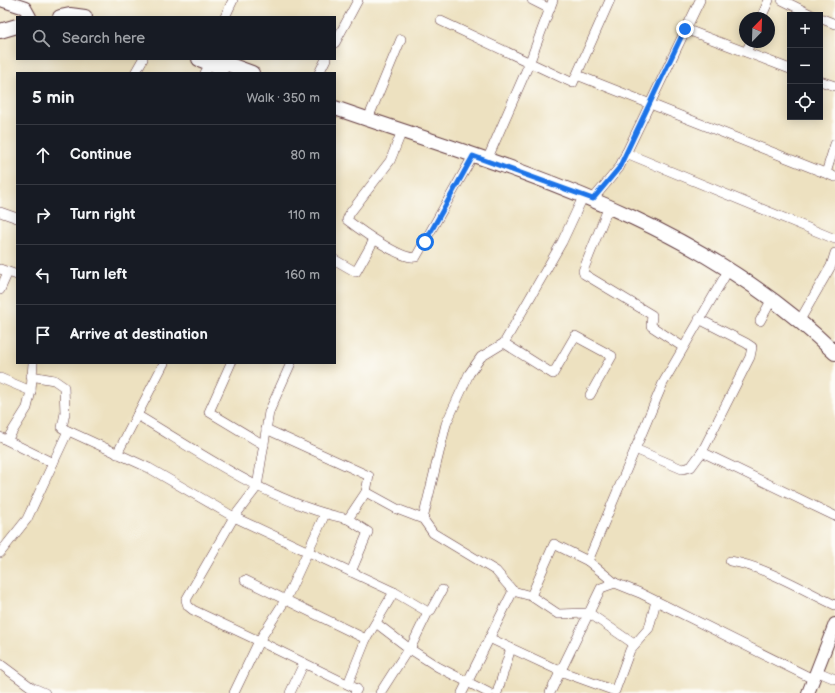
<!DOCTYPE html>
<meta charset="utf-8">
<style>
:root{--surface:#171b24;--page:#20242c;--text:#f1f3f6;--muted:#9ea1a6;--line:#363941}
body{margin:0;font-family:"Balsamiq Sans",sans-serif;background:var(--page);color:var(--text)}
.controls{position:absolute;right:12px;top:12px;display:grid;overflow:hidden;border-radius:0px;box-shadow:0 2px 10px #0003}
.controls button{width:36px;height:36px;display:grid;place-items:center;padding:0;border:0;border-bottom:1px solid var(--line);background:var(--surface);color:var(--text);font:20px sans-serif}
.compass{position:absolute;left:739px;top:12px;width:36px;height:36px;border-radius:50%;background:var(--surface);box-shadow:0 2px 10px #0003;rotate:23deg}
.stop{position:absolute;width:12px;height:12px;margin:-9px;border:3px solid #1a73e8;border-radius:50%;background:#fff}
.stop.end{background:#1a73e8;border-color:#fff;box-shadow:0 1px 4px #0008}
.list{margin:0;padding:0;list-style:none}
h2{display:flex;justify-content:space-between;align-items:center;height:52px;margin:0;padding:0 16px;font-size:17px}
h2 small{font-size:13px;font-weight:400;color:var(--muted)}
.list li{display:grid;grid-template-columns:26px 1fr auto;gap:12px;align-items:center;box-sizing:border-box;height:60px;padding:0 16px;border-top:1px solid var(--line)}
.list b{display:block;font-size:15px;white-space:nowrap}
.list em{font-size:13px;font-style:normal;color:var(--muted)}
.icon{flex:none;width:22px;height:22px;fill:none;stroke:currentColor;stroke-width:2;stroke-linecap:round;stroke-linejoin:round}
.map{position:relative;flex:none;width:835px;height:693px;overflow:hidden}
.search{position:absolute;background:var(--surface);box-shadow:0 2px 10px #0003;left:16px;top:16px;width:320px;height:44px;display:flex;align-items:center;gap:10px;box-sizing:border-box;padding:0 14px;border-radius:0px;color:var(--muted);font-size:15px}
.panel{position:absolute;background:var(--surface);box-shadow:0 2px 10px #0003;left:16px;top:72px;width:320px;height:292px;border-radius:0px}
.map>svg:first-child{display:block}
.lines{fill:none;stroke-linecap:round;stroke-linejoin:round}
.street-casing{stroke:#623c41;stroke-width:10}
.secondary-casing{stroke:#623c41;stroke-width:14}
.primary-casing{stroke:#623c41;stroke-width:16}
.street{stroke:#fff;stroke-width:9}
.secondary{stroke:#fff;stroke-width:12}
.primary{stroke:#fff;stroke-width:14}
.route{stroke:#1a73e8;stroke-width:5}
</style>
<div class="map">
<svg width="835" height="693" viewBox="0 0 835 693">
<rect width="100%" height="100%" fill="#fdfcf7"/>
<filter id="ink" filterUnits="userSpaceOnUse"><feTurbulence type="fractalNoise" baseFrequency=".025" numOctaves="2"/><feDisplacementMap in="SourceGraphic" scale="8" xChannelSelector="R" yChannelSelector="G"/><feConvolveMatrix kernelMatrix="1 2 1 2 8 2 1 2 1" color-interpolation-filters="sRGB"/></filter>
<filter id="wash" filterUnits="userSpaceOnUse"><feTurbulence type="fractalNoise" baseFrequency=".012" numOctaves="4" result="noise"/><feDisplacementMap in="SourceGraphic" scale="16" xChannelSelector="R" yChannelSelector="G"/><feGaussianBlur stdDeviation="0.9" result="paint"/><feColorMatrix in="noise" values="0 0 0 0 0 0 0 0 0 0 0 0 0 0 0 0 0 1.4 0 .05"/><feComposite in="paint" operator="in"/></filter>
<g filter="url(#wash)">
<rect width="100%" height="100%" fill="#ede1c0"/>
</g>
<g filter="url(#ink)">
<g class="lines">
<g class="street-casing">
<g id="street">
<path d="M532 0 550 9"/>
<path d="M782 0 812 15"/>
<path d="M225 17 233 0"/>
<path d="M761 18 769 0"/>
<path d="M820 18 835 24"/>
<path d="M441 21 573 83 610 0"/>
<path d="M685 29 790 69"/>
<path d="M335 43 358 0"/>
<path d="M746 52 751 42"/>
<path d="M135 73 143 59"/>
<path d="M205 73 210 64"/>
<path d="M319 73 326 59"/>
<path d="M577 75 835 177"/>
<path d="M820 81 835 86"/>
<path d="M370 114 401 39"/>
<path d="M402 131 390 161 350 213 347 220C359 229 402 261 416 257L473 156"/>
<path d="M626 153 835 239"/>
<path d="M487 160 529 64 553 0"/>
<path d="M826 173 835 144"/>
<path d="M593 199 619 168 700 0"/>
<path d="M609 206 583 271 584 274 652 315 651 326 683 347"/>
<path d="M0 212 17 218"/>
<path d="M335 260 356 272 374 240"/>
<path d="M0 269 17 275"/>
<path d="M0 290 8 272"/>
<path d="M800 320 831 266 835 253"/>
<path d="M760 321 772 299"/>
<path d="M504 343 553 374 575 336 612 356 590 395"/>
<path d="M231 363 209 412 264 445"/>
<path d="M291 363 269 412 257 487 234 517 394 592 428 612"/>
<path d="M31 376 54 380 64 387 65 413 62 428 149 468 234 517 186 600 188 606 193 610 259 641 234 693"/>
<path d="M0 378 31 391"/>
<path d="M137 415C204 455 270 503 348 519L366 492 369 476 266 429"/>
<path d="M0 437 53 463"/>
<path d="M7 440 27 408 31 391 33 363"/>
<path d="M635 449 682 469 691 467 702 452 750 357 752 347 746 343 699 319"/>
<path d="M702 452 835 516"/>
<path d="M117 454 164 363"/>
<path d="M366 492 397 509 423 519 433 533 496 571 513 591 462 693"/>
<path d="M325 514 286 599 259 641 357 689 355 693"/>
<path d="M348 519 368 532 351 572"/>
<path d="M423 519 446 424 469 374 481 357 504 343 562 242 584 195"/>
<path d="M0 553 27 519 68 431"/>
<path d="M730 561C766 567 801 589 835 605"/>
<path d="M245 580 366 639 348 684"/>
<path d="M615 583 588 561 663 383 729 269"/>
<path d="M513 591 531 596 558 614 589 613 634 644"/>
<path d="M531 596 554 544 588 561"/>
<path d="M376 623 410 649 438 667 489 693"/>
<path d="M489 638 560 671 615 691 630 650 649 628 656 601"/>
<path d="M366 639 394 592"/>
<path d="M0 664 31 687 45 693"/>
<path d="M816 671 835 679"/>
<path d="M290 693 304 663"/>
<path d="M380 693 405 654 410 649 428 612 431 610 442 590"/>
<path d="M497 693 511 648"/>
<path d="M550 693 601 588 615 583 640 593 813 679"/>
</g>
</g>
<g class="secondary-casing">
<g id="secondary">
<path d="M1 0 25 8 30 17"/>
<path d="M808 693 835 624"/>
</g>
</g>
<g class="primary-casing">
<g id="primary">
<path d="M60 17 70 15 85 17"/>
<path d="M0 31 17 26"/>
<path d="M199 59 222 68"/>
<path d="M214 59 252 73"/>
<path d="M335 108C514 170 695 217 835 353"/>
</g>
</g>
<use href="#street" class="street"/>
<use href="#secondary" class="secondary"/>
<use href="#primary" class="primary"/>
</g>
</g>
<g class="lines" filter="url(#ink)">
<path class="route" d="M425 242 473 156 593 199 619 168 685 29"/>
</g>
</svg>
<div class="controls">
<button>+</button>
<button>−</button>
<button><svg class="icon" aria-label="locate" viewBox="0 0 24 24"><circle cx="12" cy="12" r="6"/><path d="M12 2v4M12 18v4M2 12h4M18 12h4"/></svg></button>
</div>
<svg class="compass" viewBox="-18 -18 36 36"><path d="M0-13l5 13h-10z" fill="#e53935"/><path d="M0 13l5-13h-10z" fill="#9ea1a6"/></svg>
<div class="stop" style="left:425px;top:242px"></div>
<div class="stop end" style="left:685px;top:29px"></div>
<div class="search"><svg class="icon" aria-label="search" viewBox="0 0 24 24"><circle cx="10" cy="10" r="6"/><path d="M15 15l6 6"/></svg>Search here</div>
<section class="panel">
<h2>5 min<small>Walk · 350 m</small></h2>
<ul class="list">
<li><svg class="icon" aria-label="ahead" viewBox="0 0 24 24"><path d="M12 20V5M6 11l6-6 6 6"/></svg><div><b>Continue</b></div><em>80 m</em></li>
<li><svg class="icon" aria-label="right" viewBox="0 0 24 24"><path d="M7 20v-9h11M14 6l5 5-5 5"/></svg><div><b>Turn right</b></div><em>110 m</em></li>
<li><svg class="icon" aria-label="left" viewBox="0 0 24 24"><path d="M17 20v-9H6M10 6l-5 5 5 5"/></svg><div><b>Turn left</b></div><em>160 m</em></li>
<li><svg class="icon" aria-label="arrive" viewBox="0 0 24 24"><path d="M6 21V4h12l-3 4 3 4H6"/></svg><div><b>Arrive at destination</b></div></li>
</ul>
</section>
</div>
